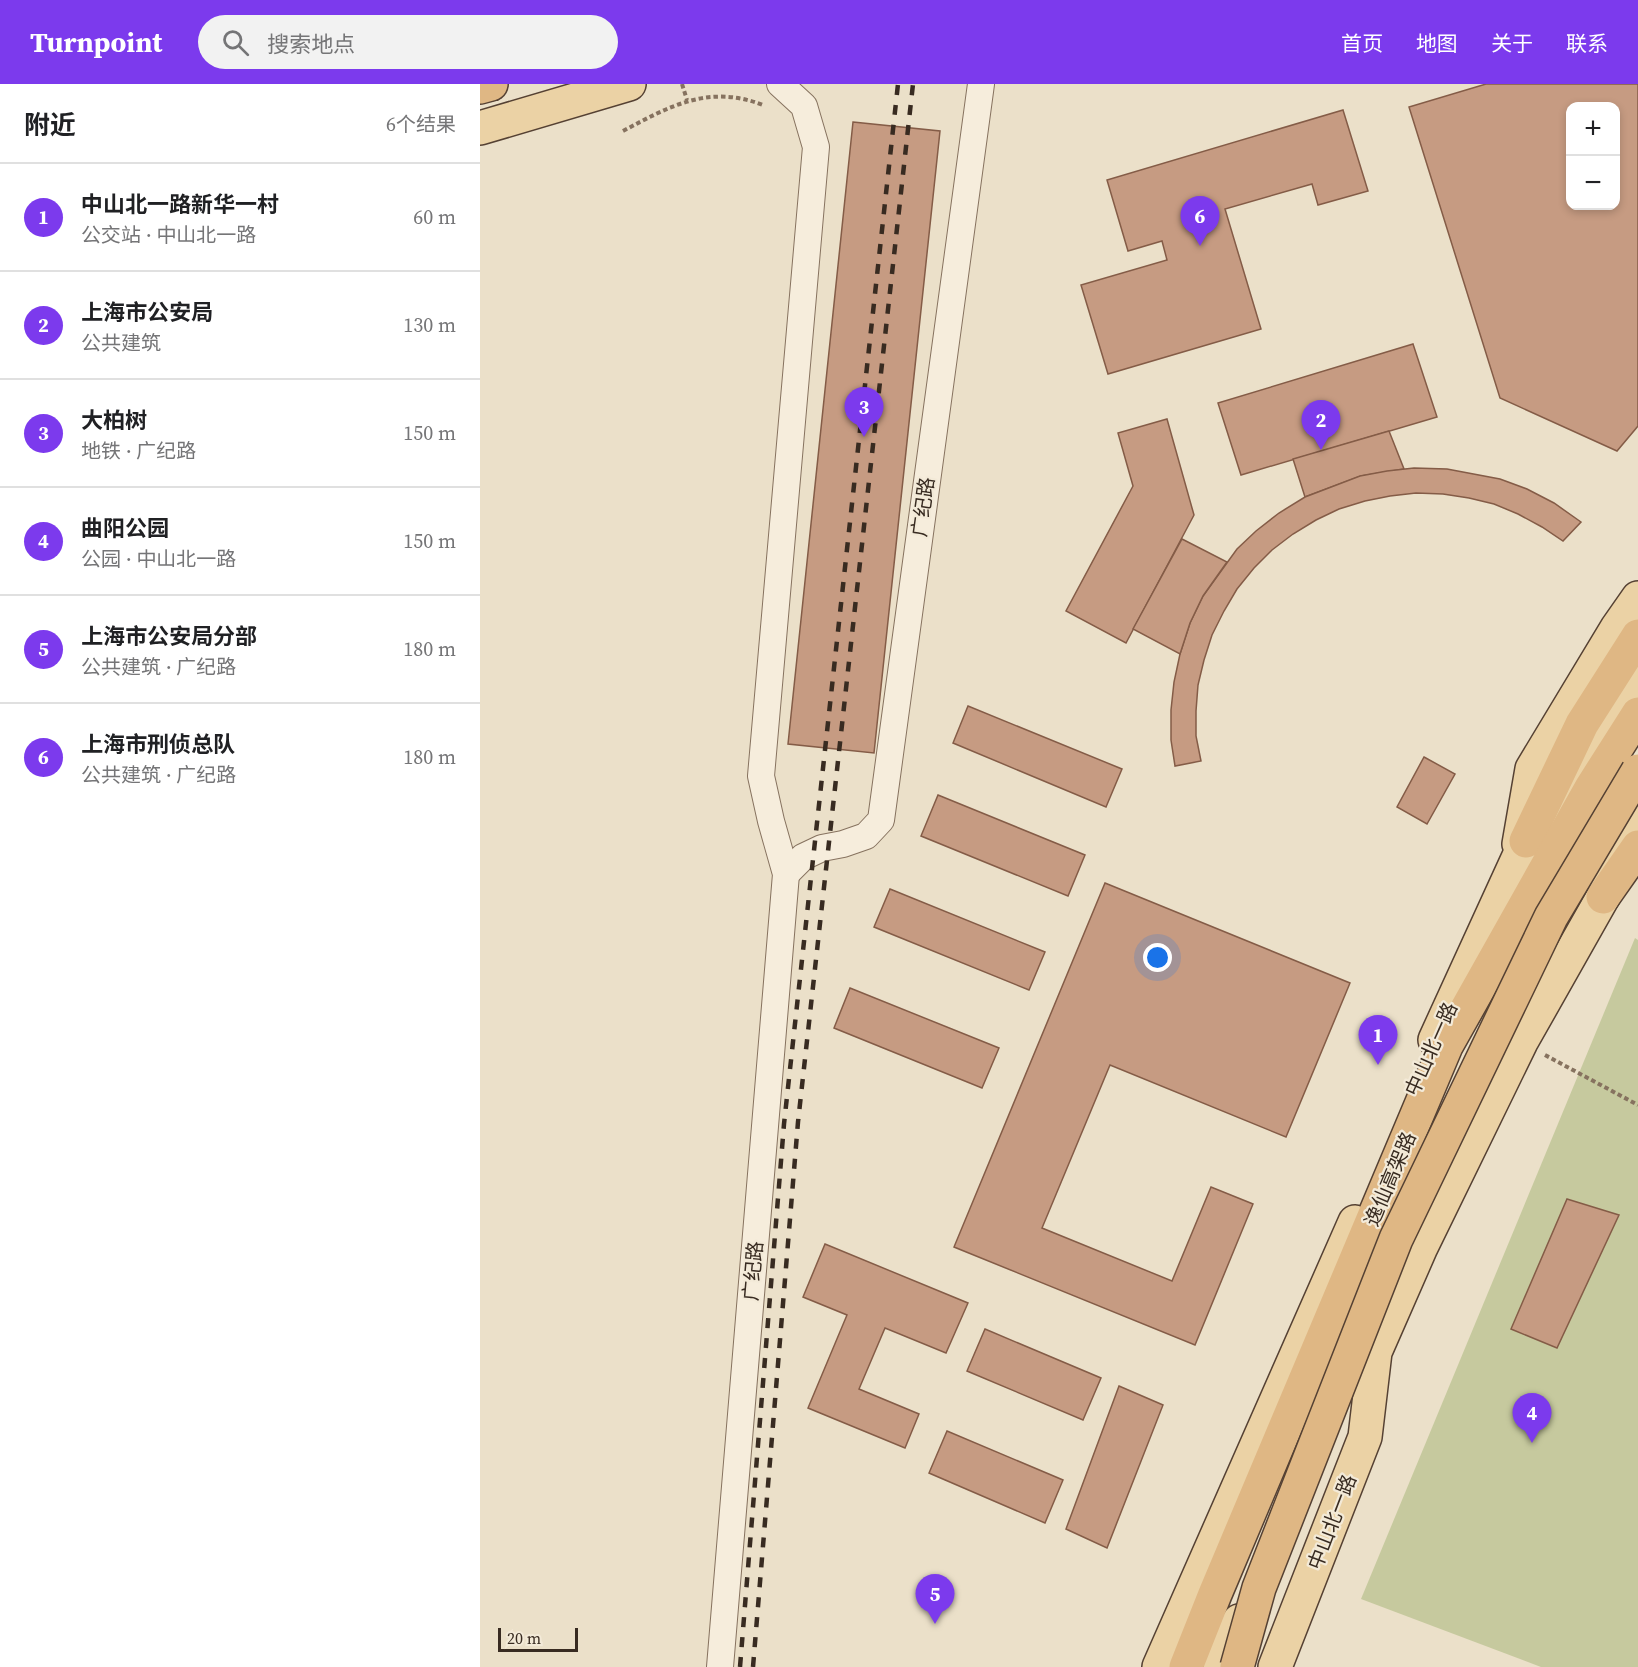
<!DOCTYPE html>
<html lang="zh">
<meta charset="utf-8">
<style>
:root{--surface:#fff;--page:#f2f2f2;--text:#202124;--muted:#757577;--line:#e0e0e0;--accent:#7c3aed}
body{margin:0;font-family:"Source Serif 4","Noto Sans SC",serif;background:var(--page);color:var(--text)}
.controls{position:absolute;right:18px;top:18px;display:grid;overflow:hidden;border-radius:12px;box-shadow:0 3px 9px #0003}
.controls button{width:54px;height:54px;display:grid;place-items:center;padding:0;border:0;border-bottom:2px solid var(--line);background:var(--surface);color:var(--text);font:30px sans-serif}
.scale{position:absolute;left:18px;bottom:15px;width:80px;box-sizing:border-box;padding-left:6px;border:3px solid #382b21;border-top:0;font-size:16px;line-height:21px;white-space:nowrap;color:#382b21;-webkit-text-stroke:4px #f3ead8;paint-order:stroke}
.you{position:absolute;left:678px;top:874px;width:21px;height:21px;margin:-15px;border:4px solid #fff;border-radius:50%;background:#1a73e8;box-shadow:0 0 0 9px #1a73e833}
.badge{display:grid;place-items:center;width:39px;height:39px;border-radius:50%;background:var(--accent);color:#fff;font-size:20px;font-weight:700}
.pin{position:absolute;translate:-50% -50px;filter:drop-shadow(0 2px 3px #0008)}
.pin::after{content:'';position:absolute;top:32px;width:21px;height:18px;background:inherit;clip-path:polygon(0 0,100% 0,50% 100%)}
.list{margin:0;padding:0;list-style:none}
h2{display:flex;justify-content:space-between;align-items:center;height:78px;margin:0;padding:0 24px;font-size:26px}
h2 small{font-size:20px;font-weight:400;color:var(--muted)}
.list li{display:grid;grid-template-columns:39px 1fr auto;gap:18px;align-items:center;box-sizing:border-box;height:108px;padding:0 24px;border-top:2px solid var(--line)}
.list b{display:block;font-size:22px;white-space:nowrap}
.list p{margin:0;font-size:20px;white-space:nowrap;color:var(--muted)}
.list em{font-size:20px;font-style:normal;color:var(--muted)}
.icon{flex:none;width:33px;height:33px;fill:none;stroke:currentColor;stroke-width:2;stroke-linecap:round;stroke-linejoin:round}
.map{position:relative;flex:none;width:1158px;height:1583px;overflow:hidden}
header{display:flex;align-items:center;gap:36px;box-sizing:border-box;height:84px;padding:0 30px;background:var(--accent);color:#fff}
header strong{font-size:28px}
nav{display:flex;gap:33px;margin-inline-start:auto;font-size:21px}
.search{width:420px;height:54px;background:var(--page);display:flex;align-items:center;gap:15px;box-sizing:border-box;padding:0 21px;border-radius:33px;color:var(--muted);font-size:22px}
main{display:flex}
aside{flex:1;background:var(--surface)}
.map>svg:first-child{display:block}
.green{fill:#c6c99e}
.building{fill:#c69b82;stroke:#845c47;stroke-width:1.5;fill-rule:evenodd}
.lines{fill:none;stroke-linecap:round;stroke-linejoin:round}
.minor-casing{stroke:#86725f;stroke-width:28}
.primary-casing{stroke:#554133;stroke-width:36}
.trunk-casing{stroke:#554133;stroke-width:36}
.path{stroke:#86725f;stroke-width:4;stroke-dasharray:4.5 3;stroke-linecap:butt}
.minor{stroke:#f6eddc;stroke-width:26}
.primary{stroke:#ebd2a5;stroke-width:33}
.trunk{stroke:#dfb784;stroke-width:33}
.rail{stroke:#382b21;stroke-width:4.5;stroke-dasharray:10 10;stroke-linecap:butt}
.trunk-bridge-casing{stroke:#554133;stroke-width:36;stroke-linecap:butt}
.trunk-bridge{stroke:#dfb784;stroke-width:33}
.labels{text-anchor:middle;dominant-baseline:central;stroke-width:4.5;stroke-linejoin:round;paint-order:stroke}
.street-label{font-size:20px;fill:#382b21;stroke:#f3ead8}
</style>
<header>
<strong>Turnpoint</strong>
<div class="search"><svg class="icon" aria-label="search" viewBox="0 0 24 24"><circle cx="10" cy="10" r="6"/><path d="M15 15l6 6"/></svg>搜索地点</div>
<nav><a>首页</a><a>地图</a><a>关于</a><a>联系</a></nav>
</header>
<main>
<aside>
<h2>附近<small>6个结果</small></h2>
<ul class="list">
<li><span class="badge">1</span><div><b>中山北一路新华一村</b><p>公交站 · 中山北一路</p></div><em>60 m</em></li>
<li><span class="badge">2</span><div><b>上海市公安局</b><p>公共建筑</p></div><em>130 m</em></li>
<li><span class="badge">3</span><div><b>大柏树</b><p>地铁 · 广纪路</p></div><em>150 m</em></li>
<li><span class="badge">4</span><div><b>曲阳公园</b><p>公园 · 中山北一路</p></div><em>150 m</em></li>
<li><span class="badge">5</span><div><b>上海市公安局分部</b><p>公共建筑 · 广纪路</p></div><em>180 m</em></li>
<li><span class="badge">6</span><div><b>上海市刑侦总队</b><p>公共建筑 · 广纪路</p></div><em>180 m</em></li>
</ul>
</aside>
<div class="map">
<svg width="1158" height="1583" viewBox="0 0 1158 1583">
<rect width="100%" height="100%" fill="#ebe0c9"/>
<path class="green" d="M1155 854 1158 856V1583H1061L881 1515Z"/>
<g class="building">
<path d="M1006 0H1158V342L1137 367 1020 314 929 23ZM1090 22H1136V122H1090Z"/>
<path d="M863 26 888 107 838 121 832 100 745 125 781 245 628 290 601 201 687 176 682 157 648 167 627 96Z"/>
<path d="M373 38 460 47 394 669 308 660Z"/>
<path d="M933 260 957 333 761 391 738 319Z"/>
<path d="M687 335 714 431 646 559 586 527 653 402 638 349Z"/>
<path d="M909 347 924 385 881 392 825 413 813 375Z"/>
<path d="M934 384 967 385 1020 395 1047 405 1074 419 1101 438 1083 457 1062 443 1038 430 1014 420 989 414 963 410 936 409 910 412 885 417 859 425 836 436 813 450 792 466 774 484 757 505 744 527 732 551 724 576 718 601 716 627V652L721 677 695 682 691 656V626L694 598 700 570 710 539 723 512 757 465 776 447 799 429 825 413 880 392 907 387Z"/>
<path d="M702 455 747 478 723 512 710 539 700 570 653 545Z"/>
<path d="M488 622 642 685 626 723 473 659Z"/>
<path d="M944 673 975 690 947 740 917 723Z"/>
<path d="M458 711 605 771 588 812 441 752Z"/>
<path d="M625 799 870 899 806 1053 630 981 562 1144 692 1197 731 1103 773 1120 715 1261 474 1163Z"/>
<path d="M410 805 565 868 549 906 394 843Z"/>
<path d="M370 904 519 964 502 1004 354 944Z"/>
<path d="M1087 1115 1139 1131 1077 1264 1031 1245Z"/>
<path d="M345 1160 488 1219 466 1269 405 1244 379 1305 439 1330 425 1364 328 1324 367 1231 323 1213Z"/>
<path d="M505 1245 621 1294 603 1336 487 1287Z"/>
<path d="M639 1302 683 1321 627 1464 586 1445Z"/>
<path d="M467 1347 583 1396 565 1439 449 1389Z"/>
</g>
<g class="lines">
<g class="minor-casing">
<g id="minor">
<path d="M306 790 323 773 342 764 363 760 386 752 401 736 501 0"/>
<path d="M240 1583 306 790 291 737 281 692 336 63 324 22 300 0"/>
</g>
</g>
<g class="primary-casing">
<g id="primary">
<path d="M0 44 149 0"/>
<path d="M1039 760 1052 685 1137 544 1158 514"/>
<path d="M955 956 1046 757 1158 596"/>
<path d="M679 1583 875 1138"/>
<path d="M740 1583 743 1572 759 1537"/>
<path d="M795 1583 885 1353 895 1268 941 1163 1041 958 1123 813 1158 738"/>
</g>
</g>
<g class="trunk-casing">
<g id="trunk">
<path d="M0 3 11 0"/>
<path d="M1046 757 1102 640 1158 552"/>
<path d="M1123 813 1158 763"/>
<path d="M706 1583 735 1510 966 962 1111 704 1158 630"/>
</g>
</g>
<g class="path">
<path d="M202 0 207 16"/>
<path d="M143 47C190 22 229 0 283 21"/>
<path d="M1065 971 1158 1021"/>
</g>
<use href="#minor" class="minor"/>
<use href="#primary" class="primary"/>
<use href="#trunk" class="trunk"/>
<g class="rail">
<path d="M260 1583 304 1040 418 0"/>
<path d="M273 1583 318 1038 433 0"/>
</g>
<g class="trunk-bridge-casing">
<path id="trunk-bridge" d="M757 1583 779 1504 916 1155 1071 833 1158 687"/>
</g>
<use href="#trunk-bridge" class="trunk-bridge"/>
</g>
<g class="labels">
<g class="street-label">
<text transform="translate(443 423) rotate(-82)">广纪路</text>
<text transform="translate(951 965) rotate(-66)">中山北一路</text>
<text transform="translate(910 1095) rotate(-67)">逸仙高架路</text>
<text transform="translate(273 1187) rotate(-85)">广纪路</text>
<text transform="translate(852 1438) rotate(-69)">中山北一路</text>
</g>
</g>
</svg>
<div class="controls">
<button>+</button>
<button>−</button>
</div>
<div class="scale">20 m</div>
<div class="you"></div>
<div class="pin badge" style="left:898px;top:981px">1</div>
<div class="pin badge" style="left:841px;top:366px">2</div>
<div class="pin badge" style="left:384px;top:353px">3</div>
<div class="pin badge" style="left:1052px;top:1359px">4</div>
<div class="pin badge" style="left:455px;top:1540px">5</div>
<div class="pin badge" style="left:720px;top:162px">6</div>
</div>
</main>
